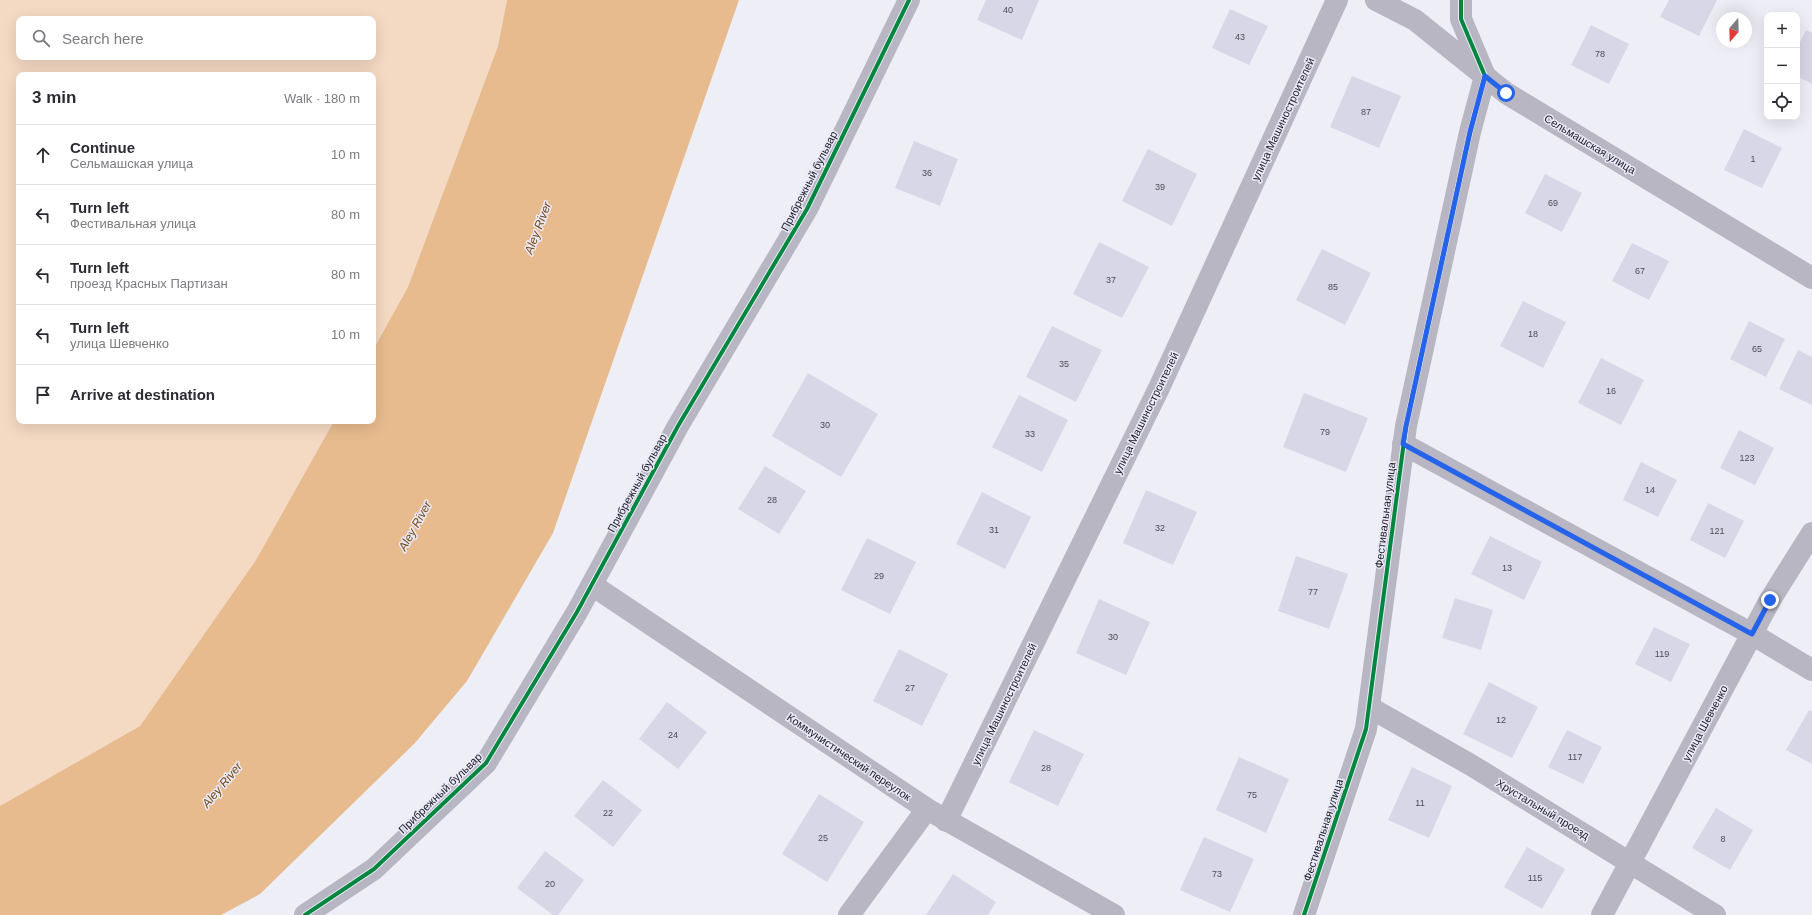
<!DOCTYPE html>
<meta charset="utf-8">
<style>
:root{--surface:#fff;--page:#f2f2f3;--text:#2b2b33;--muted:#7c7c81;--line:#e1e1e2}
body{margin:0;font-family:Arial,sans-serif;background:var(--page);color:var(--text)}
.controls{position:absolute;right:12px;top:12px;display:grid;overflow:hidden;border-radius:8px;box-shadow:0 4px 16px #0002}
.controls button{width:36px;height:36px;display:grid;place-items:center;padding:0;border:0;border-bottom:1px solid var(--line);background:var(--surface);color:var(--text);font:20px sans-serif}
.compass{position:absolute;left:1716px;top:12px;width:36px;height:36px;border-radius:50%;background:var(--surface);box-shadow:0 4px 16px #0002;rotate:199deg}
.stop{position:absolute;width:12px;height:12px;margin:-9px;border:3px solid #2563eb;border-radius:50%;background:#fff}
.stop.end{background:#2563eb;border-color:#fff;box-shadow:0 1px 4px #0008}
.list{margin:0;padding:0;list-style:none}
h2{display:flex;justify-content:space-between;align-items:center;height:52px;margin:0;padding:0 16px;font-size:17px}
h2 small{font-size:13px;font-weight:400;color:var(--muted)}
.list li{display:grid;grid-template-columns:26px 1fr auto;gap:12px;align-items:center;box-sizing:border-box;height:60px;padding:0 16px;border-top:1px solid var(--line)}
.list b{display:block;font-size:15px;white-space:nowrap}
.list p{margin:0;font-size:13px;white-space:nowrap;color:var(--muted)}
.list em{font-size:13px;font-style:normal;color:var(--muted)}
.icon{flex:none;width:22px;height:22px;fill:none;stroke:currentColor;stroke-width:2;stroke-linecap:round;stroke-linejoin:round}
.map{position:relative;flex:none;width:1812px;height:915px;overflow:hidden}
.search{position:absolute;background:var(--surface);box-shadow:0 4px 16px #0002;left:16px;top:16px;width:360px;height:44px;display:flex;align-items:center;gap:10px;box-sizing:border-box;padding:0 14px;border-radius:8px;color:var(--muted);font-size:15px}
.panel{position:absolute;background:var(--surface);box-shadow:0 4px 16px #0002;left:16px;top:72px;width:360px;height:352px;border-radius:8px}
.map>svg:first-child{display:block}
.green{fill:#f4d9c3;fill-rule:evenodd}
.water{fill:#e7bb8d}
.building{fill:#d8d7e8}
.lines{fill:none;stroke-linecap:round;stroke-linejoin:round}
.minor{stroke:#b7b6c2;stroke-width:22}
.cycleway-casing{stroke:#ebeafb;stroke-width:6}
.cycleway{stroke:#00873e;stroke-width:4}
.route{stroke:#2563eb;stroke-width:5}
.labels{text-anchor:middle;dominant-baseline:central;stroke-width:3;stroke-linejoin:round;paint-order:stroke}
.number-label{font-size:9px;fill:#4c4b53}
.street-label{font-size:11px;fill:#1a1a1f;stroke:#ebeafb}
.water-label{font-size:12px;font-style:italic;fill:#724814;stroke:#ebeafb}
</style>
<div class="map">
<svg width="1812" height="915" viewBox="0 0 1812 915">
<rect width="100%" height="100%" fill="#eeeef7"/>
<path class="green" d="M0 0H507L498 46 408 287 373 350V75H19V421H334L256 560 140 726 0 806ZM19 19H373V57H19Z"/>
<path class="water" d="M507 0H739L553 533 467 681 414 744 260 894 221 915H0V806L140 726 256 560 334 421H373V350L408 287 498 46Z"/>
<g class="building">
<path d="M986 0H1039L1022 40 977 20Z"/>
<path d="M1669 0H1717L1699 36 1660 17Z"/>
<path d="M1230 9 1268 26 1249 65 1212 48Z"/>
<path d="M1591 25 1629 44 1609 84 1571 65Z"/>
<path d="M1806 30 1812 33V84L1797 76V48Z"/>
<path d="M1352 76 1401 96 1379 148 1330 127Z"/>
<path d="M1744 129 1782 148 1762 188 1724 170Z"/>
<path d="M914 141 958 159 940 206 895 188Z"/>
<path d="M1148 149 1197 174 1172 226 1122 201Z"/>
<path d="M1545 174 1582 193 1562 232 1525 213Z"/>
<path d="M1099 242 1149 267 1122 318 1073 294Z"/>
<path d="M1632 243 1669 261 1649 300 1612 281Z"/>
<path d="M1322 249 1371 273 1345 325 1296 300Z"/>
<path d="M1523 301 1566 322 1543 368 1500 346Z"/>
<path d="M1749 321 1785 339 1766 377 1730 359Z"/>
<path d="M1052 326 1102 350 1076 402 1026 377Z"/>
<path d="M1798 350 1812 357V405L1779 389Z"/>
<path d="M1601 358 1644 380 1621 425 1578 403Z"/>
<path d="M808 373 878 414 841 477 772 436Z"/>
<path d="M1304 393 1368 418 1346 472 1283 447Z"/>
<path d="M1019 395 1068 420 1042 472 992 447Z"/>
<path d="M1739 430 1774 448 1755 485 1720 468Z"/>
<path d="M1641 462 1677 480 1658 517 1623 500Z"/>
<path d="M765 466 806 491 779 534 738 509Z"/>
<path d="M1146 490 1197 512 1173 565 1123 543Z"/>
<path d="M982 492 1031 517 1005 569 956 544Z"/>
<path d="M1708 503 1744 521 1725 558 1690 540Z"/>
<path d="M1490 536 1542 562 1524 600 1471 574Z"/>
<path d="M867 538 916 562 890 614 841 590Z"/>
<path d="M1296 556 1348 574 1329 629 1278 611Z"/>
<path d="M1455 598 1493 610 1481 650 1442 638Z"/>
<path d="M1099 599 1150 622 1126 675 1076 653Z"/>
<path d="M1654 627 1690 644 1671 682 1635 664Z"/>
<path d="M899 649 948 674 922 726 873 701Z"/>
<path d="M1489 682 1538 707 1512 758 1463 734Z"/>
<path d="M667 702 707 732 678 769 639 739Z"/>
<path d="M1809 710 1812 711V764L1786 750Z"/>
<path d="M1034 730 1084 754 1058 806 1009 782Z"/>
<path d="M1567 730 1602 747 1583 784 1548 767Z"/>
<path d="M1239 757 1289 779 1266 833 1216 810Z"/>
<path d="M1412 767 1452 786 1429 838 1388 820Z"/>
<path d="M603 780 642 810 613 847 574 816Z"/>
<path d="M819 794 864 822 827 882 782 854Z"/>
<path d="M1716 808 1753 830 1730 870 1692 848Z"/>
<path d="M1204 837 1254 859 1230 912 1180 890Z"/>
<path d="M1527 847 1565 869 1542 909 1504 887Z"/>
<path d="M545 851 584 880 558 915H553L517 888Z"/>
<path d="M953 874 996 902 988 915H926Z"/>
</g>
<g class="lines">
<g class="minor">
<path d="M1376 0 1415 20 1506 93 1812 278"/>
<path d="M1403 444 1752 634 1812 670"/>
<path d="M592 585 927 809 1114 915"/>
<path d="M1369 707 1471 765 1715 915"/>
<path d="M946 821 1159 388 1337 0"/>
<path d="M305 915 374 869 486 763 577 612 678 426 807 209 909 0"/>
<path d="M849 915 927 809"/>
<path d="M1304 915 1366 729 1406 426 1470 132 1485 76 1461 19V0"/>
<path d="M1602 915 1770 600 1812 533"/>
</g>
<g class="cycleway-casing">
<g id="cycleway">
<path d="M305 915 374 869 486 763 577 612 678 426 807 209 909 0"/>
<path d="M1304 915 1366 729 1406 426 1470 132 1485 76 1461 19V0"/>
</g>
</g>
<use href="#cycleway" class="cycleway"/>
</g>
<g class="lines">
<path class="route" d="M1506 93 1485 76 1470 132 1406 426 1403 444 1752 634 1770 600"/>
</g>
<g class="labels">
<g class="number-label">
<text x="1008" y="10">40</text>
<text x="1240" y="37">43</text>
<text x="1600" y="54">78</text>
<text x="1366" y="112">87</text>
<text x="1753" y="159">1</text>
<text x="927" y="173">36</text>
<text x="1160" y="187">39</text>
<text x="1553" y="203">69</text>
<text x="1640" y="271">67</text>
<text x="1111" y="280">37</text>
<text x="1333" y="287">85</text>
<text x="1533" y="334">18</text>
<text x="1757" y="349">65</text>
<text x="1064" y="364">35</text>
<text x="1611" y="391">16</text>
<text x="825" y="425">30</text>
<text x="1325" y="432">79</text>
<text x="1030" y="434">33</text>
<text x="1747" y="458">123</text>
<text x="1650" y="490">14</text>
<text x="772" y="500">28</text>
<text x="1160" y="528">32</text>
<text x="994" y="530">31</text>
<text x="1717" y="531">121</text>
<text x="1507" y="568">13</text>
<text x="879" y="576">29</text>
<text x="1313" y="592">77</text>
<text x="1113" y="637">30</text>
<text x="1662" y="654">119</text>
<text x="910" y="688">27</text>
<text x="1501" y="720">12</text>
<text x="673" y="735">24</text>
<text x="1575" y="757">117</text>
<text x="1046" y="768">28</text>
<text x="1252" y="795">75</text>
<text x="1420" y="803">11</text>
<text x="608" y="813">22</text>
<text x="823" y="838">25</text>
<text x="1723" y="839">8</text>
<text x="1217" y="874">73</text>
<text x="1535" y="878">115</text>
<text x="550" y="884">20</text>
</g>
<g class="street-label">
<text transform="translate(1283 119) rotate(-65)">улица Машиностроителей</text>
<text transform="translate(1590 144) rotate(31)">Сельмашская улица</text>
<text transform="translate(809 181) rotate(-63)">Прибрежный бульвар</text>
<text transform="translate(1146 413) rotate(-64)">улица Машиностроителей</text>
<text transform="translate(637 483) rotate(-61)">Прибрежный бульвар</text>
<text transform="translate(1385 515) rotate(-83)">Фестивальная улица</text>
<text transform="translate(1004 704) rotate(-64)">улица Машиностроителей</text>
<text transform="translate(1705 723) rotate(-62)">улица Шевченко</text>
<text transform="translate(849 757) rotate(34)">Коммунистический переулок</text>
<text transform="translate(440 793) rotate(-44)">Прибрежный бульвар</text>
<text transform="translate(1543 809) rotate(31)">Хрустальный проезд</text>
<text transform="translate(1323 830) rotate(-72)">Фестивальная улица</text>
</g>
<g class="water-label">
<text transform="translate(538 228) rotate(-69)">Aley River</text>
<text transform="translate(415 526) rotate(-61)">Aley River</text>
<text transform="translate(222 785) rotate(-50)">Aley River</text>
</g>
</g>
</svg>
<div class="controls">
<button>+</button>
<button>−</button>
<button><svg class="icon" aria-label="locate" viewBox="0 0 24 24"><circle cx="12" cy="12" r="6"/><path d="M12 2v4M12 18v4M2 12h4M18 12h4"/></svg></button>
</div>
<svg class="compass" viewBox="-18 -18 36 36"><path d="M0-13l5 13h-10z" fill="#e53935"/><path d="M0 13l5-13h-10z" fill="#7c7c81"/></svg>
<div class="stop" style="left:1506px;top:93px"></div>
<div class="stop end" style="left:1770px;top:600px"></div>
<div class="search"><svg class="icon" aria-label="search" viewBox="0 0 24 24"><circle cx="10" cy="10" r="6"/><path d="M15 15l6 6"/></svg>Search here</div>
<section class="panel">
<h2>3 min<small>Walk · 180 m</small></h2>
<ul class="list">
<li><svg class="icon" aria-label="ahead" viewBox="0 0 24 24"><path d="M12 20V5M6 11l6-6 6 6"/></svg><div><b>Continue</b><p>Сельмашская улица</p></div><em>10 m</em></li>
<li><svg class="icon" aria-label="left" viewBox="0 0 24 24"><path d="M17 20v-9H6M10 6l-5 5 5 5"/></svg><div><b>Turn left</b><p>Фестивальная улица</p></div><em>80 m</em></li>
<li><svg class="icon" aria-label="left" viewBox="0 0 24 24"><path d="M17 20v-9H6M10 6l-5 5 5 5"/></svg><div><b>Turn left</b><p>проезд Красных Партизан</p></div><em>80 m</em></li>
<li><svg class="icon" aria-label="left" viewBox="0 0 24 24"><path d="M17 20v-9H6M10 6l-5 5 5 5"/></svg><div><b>Turn left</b><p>улица Шевченко</p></div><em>10 m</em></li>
<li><svg class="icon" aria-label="arrive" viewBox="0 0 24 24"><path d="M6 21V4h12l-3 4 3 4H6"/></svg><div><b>Arrive at destination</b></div></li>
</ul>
</section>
</div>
